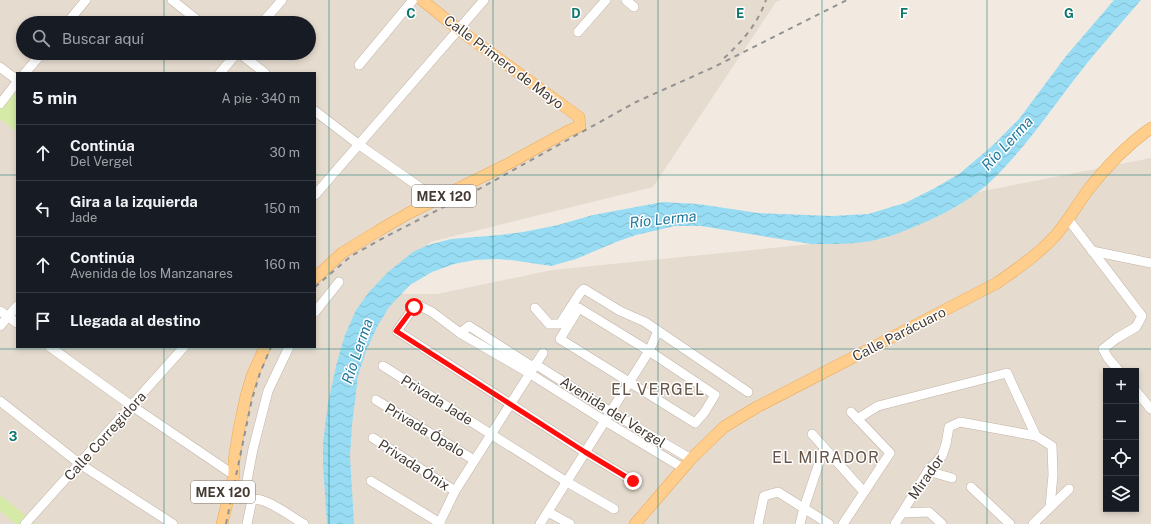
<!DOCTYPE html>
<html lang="es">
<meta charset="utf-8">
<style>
:root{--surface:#171b24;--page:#20242c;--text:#f1f3f6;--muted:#9ea1a6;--line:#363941}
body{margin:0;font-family:"Public Sans",sans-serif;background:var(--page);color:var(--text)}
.controls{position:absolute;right:12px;bottom:12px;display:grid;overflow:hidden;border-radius:0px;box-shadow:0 2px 6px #0003}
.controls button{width:36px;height:36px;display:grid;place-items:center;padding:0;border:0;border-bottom:1px solid var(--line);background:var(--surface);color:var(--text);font:20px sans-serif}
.stop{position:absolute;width:12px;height:12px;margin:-9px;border:3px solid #ff0c0b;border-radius:50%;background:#fff}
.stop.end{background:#ff0c0b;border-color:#fff;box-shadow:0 1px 4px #0008}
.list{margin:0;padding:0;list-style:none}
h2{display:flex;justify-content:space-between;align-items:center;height:52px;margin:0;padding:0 16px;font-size:17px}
h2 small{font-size:13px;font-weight:400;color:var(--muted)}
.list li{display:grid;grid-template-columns:26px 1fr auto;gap:12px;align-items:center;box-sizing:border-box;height:56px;padding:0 16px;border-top:1px solid var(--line)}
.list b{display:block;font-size:15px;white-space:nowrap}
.list p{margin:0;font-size:13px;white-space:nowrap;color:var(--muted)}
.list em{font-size:13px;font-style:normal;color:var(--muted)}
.icon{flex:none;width:22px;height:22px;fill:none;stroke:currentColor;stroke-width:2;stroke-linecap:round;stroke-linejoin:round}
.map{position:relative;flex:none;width:1151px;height:524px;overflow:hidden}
.search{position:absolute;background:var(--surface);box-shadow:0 2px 6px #0003;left:16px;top:16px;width:300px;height:44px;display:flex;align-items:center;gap:10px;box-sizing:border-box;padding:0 14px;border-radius:22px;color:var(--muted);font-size:15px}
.panel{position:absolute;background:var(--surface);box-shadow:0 2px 6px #0003;left:16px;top:72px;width:300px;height:276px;border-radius:0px}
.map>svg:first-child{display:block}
.residential{fill:#e6dbcf;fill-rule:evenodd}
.green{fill:#d5eaa6}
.water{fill:url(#water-waves)}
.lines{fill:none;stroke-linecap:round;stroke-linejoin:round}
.minor-casing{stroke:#c0b3a6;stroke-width:10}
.major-casing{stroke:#eba856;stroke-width:12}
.minor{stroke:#fff;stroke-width:9}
.major{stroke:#ffce8d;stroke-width:11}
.rail{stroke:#929292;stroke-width:2;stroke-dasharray:5 5;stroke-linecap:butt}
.route{stroke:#ff0c0b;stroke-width:5}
.grid{fill:none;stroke:#0f766e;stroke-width:1;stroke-opacity:0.55}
.labels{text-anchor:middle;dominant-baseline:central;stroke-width:3;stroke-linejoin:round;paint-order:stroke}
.shield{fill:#fff;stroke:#7b7570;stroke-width:1}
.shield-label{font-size:13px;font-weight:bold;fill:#433a32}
.street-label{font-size:14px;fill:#433a32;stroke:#fff}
.water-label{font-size:15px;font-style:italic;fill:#227a9c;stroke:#fff}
.quarter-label{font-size:16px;letter-spacing:1px;fill:#675648;stroke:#fff}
.grid-label{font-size:13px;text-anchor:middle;font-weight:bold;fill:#0f766e;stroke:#fff;stroke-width:3;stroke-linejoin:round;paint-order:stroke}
</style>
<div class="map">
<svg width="1151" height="524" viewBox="0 0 1151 524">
<defs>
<pattern id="water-waves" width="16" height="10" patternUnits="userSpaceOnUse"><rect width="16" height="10" fill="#98dcf4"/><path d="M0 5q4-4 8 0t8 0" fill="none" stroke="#84bed2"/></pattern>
</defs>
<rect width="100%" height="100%" fill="#f2eae1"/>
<path class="residential" d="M0 0H781L776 2 653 187 430 242 392 294H437L552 270 811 244H825L884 238 934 218 960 205 978 192 1151 158V524H0ZM23 23H309V53H23ZM17 73H315V347H17ZM1106 371H1136V509H1106Z"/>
<g class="green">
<path d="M17 86V132L0 119V109Z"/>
<path d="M0 495 36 524H16L0 511Z"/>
</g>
<path class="water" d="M1114 0H1141C1123 21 1105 41 1088 62 1056 102 1027 147 990 182 966 204 938 217 909 229 900 232 892 236 883 238 860 245 835 244 811 244L701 226H675L636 235 616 242 576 259 551 266 511 260 496 259 475 260 454 264 432 272 410 285 389 307 377 327 366 351 358 376 352 425 350 456 354 524H327L323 465V443L328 403 337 362 345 335 356 310 369 292 388 272 413 252 428 245 451 239 500 235 523 232 558 225 593 215 663 202 698 204 758 213 832 216 868 214 905 203 933 189 959 174 991 147 1019 119 1066 56Z"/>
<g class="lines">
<g class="minor-casing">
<g id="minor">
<path d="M172 0 201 23"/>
<path d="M626 0 634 7"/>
<path d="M67 23 86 0"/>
<path d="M262 23 282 0"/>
<path d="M578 32 606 0"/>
<path d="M239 53 265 73"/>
<path d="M359 65 413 0"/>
<path d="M0 67 17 80"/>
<path d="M25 73 42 53"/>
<path d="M220 73 237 53"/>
<path d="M0 104 17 82"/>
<path d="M315 111 358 144 438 200"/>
<path d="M315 195 484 0"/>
<path d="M1068 219 1142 316 1136 327 1117 338 1103 349 1108 358 1119 371"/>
<path d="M1092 251 1151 263"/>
<path d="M535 308 549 324H560L580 293 584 289 620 311 645 322 748 392"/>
<path d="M579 308 649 351 715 395 704 413 695 423 560 339Z"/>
<path d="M0 311 17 323"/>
<path d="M315 312 339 282"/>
<path d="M0 326 17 306"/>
<path d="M460 333 469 326 533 367"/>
<path d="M50 347 132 406 234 475"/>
<path d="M535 364 611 412 691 459"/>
<path d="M383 366 567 482 614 509"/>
<path d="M1136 391 1151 409"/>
<path d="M376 400 474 460"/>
<path d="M0 401 80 464 173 524"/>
<path d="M857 419 878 406 1007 373 1036 436"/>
<path d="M812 434 864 492"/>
<path d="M373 438 455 491"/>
<path d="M928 471 952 478"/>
<path d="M371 481 440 523"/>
<path d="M633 481 585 452 397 331 414 307 418 305 432 312 460 333 529 373 605 421 683 468"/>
<path d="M971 487 1010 524"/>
<path d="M252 500C263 495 293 518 304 524"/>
<path d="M548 512 570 524"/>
<path d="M902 513 929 512 942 524"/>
<path d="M25 524 184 347"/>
<path d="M247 524 252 500 246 486 253 449 268 391 289 347"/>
<path d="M439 524 455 491 543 353"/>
<path d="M540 524 649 351 658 331"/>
<path d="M758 524 764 496 778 492 829 524"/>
<path d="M800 524 804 508 824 448"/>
<path d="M843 524 890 453 851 412"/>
<path d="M895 524 928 471 942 456 946 444 949 427 960 422 1036 436 1052 446 1053 475 1050 507"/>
<path d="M1033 524 1069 489"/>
</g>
</g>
<g class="major-casing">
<g id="major">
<path d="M315 278 342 253 378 231 409 213 504 166 568 131 580 126 579 117 458 29 422 0"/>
<path d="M222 524 234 475V460L239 429 246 396 252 376 265 347"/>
<path d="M635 524 691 459 724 427 757 407 997 283C1018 268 1039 254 1056 235 1068 221 1077 205 1088 190 1106 167 1127 145 1151 128"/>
</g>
</g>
<use href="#minor" class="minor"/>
<use href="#major" class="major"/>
<g class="rail">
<path d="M724 58C742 42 758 23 766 0"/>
<path d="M315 287 351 256 387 236 479 189 636 102 714 67 847 0"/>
<path d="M226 524 252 399 260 373 271 347"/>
</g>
</g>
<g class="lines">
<path class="route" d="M414 307 396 331 585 452 633 481"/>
</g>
<path class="grid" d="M164 0V23M329 0V524M493 0V524M658 0V524M822 0V524M987 0V524M164 53V73M0 175H17M315 175H1151M164 347V524M0 349H1151"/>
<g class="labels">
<g class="shield">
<rect x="412" y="185" width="64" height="22" rx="3"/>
<rect x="191" y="481" width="64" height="22" rx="3"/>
</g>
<g class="shield-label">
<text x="444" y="196">MEX 120</text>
<text x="223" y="492">MEX 120</text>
</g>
<g class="street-label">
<text transform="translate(504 62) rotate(37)">Calle Primero de Mayo</text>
<text transform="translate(899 334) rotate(-27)">Calle Parácuaro</text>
<text transform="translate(437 400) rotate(32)">Privada Jade</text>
<text transform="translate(613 412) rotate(32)">Avenida del Vergel</text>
<text transform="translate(425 430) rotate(31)">Privada Ópalo</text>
<text transform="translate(105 436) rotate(-48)">Calle Corregidora</text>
<text transform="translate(414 465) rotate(33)">Privada Ónix</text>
<text transform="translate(926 477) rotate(-55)">Mirador</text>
</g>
<g class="water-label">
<text transform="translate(1007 143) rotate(-47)">Río Lerma</text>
<text transform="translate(663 219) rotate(-6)">Río Lerma</text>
<text transform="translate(357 351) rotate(-71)">Río Lerma</text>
</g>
<g class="quarter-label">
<text x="658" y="389">EL VERGEL</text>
<text x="826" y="457">EL MIRADOR</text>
</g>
</g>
<g class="grid-label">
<text x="411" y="18">C</text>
<text x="576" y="18">D</text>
<text x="740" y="18">E</text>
<text x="904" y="18">F</text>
<text x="1069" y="18">G</text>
<text x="13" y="441">3</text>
</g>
</svg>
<div class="controls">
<button>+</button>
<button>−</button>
<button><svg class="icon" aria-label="locate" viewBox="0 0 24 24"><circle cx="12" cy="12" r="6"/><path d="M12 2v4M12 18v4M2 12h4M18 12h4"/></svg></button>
<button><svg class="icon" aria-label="layers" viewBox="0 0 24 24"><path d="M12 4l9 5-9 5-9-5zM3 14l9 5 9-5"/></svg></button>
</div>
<div class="stop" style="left:414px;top:307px"></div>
<div class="stop end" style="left:633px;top:481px"></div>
<div class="search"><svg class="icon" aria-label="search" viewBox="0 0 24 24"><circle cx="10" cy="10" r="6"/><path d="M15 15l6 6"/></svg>Buscar aquí</div>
<section class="panel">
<h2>5 min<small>A pie · 340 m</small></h2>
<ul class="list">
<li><svg class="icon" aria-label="ahead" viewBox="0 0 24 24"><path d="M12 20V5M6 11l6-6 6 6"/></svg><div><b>Continúa</b><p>Del Vergel</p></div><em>30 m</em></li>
<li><svg class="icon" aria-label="left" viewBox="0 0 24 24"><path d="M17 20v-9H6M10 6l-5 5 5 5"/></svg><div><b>Gira a la izquierda</b><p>Jade</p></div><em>150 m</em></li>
<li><svg class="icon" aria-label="ahead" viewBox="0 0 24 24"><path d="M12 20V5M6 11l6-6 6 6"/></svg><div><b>Continúa</b><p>Avenida de los Manzanares</p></div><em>160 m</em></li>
<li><svg class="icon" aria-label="arrive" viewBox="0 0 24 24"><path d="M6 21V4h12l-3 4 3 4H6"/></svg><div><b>Llegada al destino</b></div></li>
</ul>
</section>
</div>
